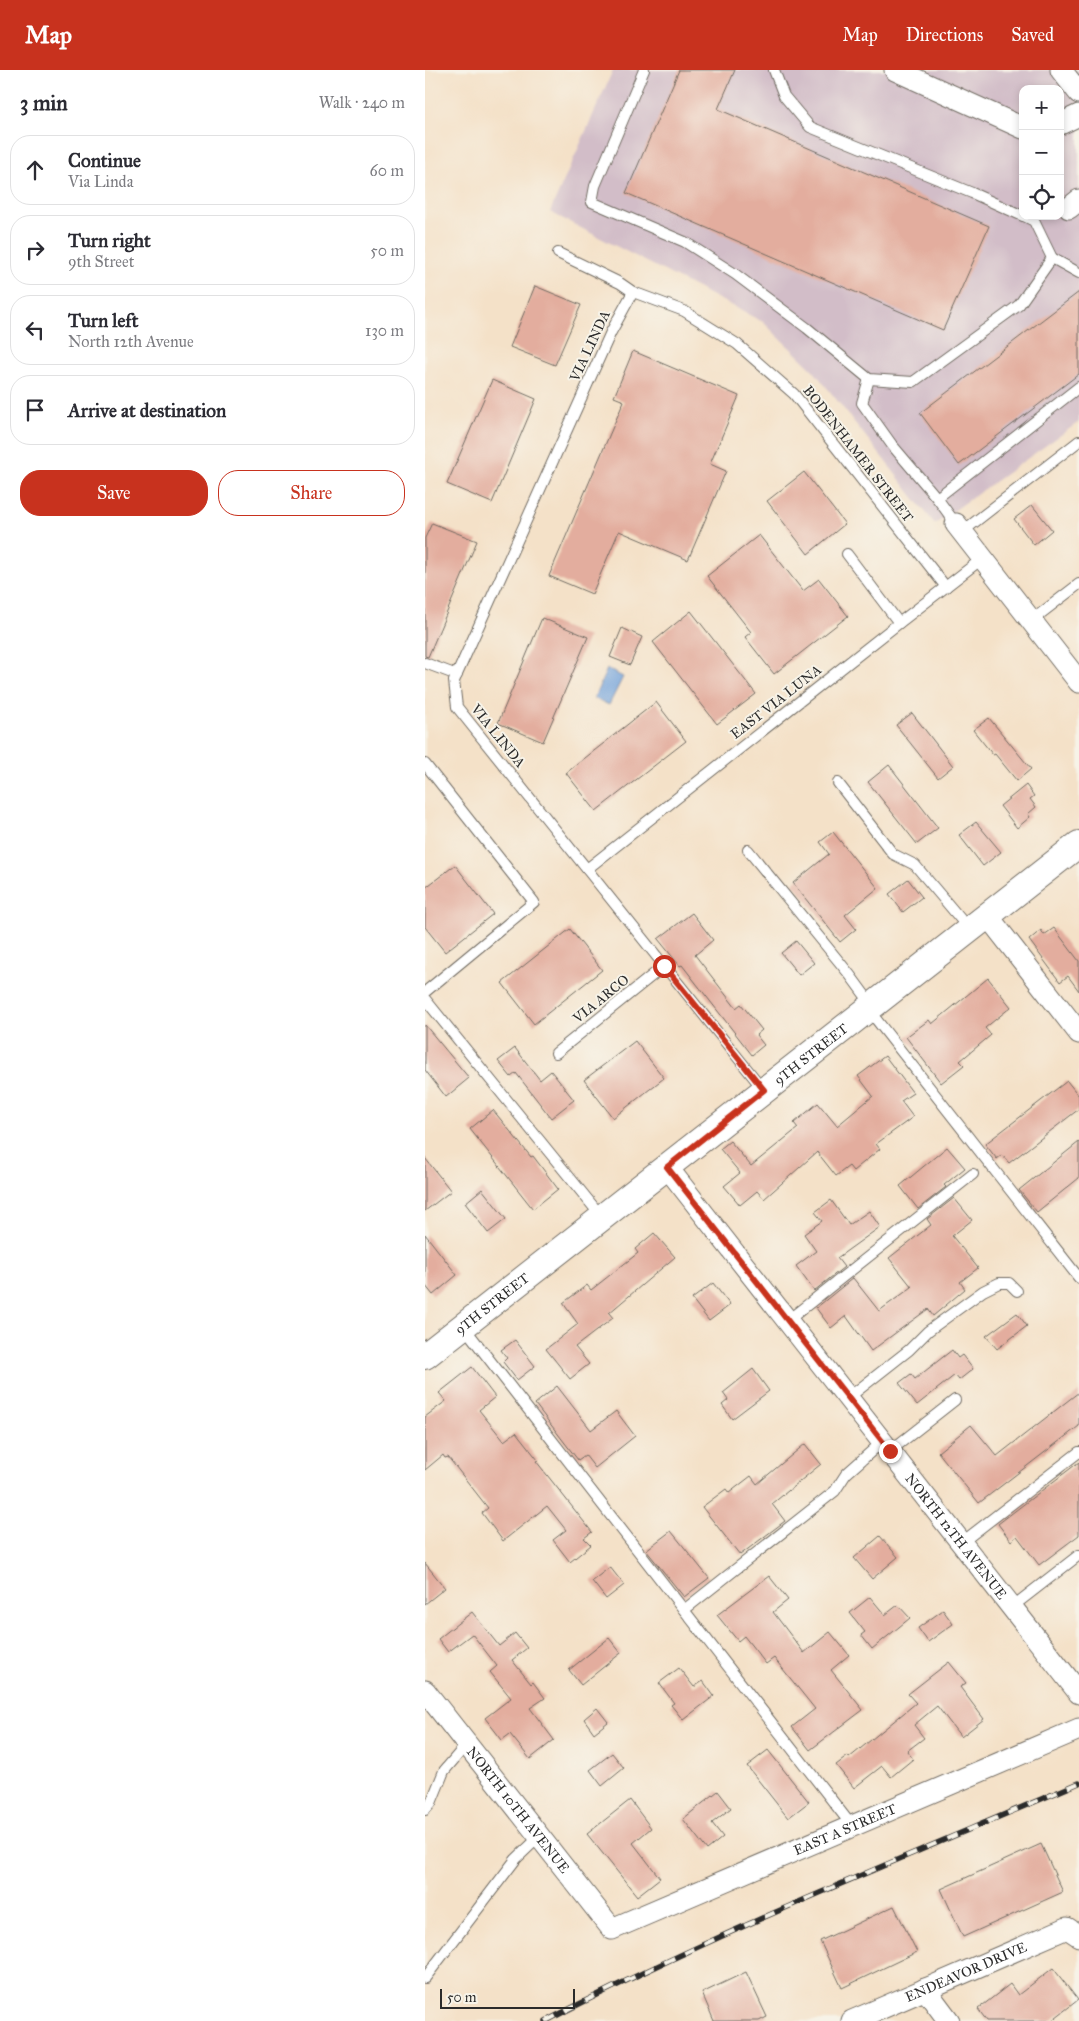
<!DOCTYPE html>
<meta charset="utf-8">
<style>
:root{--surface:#fff;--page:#f2f2f3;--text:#2b2b33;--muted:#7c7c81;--line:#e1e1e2;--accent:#c8321e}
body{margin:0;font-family:"IM FELL Great Primer",serif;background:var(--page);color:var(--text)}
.controls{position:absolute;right:15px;top:15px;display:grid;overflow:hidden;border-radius:10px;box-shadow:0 2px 8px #0003}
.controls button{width:45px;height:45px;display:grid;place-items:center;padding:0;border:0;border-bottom:1px solid var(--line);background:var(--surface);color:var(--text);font:25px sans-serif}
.scale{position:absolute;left:15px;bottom:12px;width:135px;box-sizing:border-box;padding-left:5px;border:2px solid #2b2b2b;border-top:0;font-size:14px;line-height:18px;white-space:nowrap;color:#2b2b2b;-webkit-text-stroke:4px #f7f3e8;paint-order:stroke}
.stop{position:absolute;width:15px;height:15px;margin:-11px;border:4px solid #c8321e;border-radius:50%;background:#fff}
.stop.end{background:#c8321e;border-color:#fff;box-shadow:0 1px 5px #0008}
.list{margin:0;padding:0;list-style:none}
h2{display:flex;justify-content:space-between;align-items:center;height:65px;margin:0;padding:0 20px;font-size:21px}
h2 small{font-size:16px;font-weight:400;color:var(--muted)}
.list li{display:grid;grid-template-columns:32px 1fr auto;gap:15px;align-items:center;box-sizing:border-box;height:70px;margin:0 10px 10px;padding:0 10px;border:1px solid var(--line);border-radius:20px}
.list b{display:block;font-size:19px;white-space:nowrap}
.list p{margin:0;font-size:16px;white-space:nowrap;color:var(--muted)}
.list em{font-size:16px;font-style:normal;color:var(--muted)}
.actions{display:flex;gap:10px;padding:15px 20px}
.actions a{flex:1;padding:11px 0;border:1px solid var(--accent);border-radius:20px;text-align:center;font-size:18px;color:var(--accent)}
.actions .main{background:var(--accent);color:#fff}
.icon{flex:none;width:28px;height:28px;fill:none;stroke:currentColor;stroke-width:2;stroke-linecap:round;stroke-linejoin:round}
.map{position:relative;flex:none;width:654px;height:1951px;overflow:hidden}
header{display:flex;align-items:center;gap:30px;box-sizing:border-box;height:70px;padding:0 25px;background:var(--accent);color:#fff}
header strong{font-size:24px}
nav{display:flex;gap:28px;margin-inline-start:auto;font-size:18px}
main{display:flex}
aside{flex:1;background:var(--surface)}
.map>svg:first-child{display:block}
.industrial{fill:#d2bdc8;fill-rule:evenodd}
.water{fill:#70a0da;stroke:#4e6682}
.building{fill:#e3ad9e}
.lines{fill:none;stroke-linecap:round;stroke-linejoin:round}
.service-casing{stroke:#716b62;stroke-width:12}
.minor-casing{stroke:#716b62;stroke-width:23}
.tertiary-casing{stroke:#716b62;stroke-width:28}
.service{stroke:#fff;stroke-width:10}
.minor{stroke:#fff;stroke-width:21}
.tertiary{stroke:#fff;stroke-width:26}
.rail-casing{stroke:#2b2b2b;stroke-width:5.5}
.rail{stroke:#f7f3e8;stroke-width:4;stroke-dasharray:11;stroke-linecap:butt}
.route{stroke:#c8321e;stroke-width:6}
.labels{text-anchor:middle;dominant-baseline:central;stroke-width:4;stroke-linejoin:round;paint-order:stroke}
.street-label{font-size:14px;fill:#2b2b2b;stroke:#f7f3e8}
</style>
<header>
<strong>Map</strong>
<nav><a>Map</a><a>Directions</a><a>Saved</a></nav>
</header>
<main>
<aside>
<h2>3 min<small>Walk · 240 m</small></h2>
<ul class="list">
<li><svg class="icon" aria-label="ahead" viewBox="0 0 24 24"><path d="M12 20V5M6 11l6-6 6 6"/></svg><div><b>Continue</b><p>Via Linda</p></div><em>60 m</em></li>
<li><svg class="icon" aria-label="right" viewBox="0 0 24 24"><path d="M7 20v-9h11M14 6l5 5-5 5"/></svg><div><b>Turn right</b><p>9th Street</p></div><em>50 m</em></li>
<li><svg class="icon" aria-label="left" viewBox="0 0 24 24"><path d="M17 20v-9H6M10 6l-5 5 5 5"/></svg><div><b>Turn left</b><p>North 12th Avenue</p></div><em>130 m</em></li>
<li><svg class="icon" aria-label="arrive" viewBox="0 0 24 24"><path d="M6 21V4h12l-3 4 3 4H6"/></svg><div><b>Arrive at destination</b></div></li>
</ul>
<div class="actions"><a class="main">Save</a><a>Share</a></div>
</aside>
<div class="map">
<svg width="654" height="1951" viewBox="0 0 654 1951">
<rect width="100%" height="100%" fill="#f7f3e8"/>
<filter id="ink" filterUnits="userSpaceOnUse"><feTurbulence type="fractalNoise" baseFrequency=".02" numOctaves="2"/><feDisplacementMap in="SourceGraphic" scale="10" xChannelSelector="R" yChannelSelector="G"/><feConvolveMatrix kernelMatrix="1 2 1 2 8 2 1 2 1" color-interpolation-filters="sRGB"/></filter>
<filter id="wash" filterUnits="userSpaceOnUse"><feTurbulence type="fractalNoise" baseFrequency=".0096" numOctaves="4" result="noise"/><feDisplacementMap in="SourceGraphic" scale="20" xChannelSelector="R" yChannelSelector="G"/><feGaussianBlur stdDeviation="1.12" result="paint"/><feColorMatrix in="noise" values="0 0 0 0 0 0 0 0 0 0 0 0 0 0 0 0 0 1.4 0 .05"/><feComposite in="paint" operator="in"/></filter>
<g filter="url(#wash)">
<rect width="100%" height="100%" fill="#f4e1c8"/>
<path class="industrial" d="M188 0H654V352L510 454 388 300 338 252 125 142ZM598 19H635V146H598Z"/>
<path class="water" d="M182 599 198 607 184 635 169 628Z"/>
<g id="blocks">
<g class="building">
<path d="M254 0H310L293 39 564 156 518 260 201 123Z"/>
<path d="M110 216 156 235 130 295 85 277Z"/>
<path d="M654 222V304L534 395 495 343Z"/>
<path d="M208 281 314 326 285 394 301 401 263 490 194 461 167 524 124 506 199 331 189 327Z"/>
<path d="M67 310 111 329 67 433 22 414Z"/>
<path d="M379 402 420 454 383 484 342 431Z"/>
<path d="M607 435 627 460 609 475 589 449Z"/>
<path d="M7 453 52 471 3 587 0 586V468Z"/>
<path d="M334 465 378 521 394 509 423 546 349 604 320 567 326 562 282 506Z"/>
<path d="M266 541 331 624 292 654 228 572Z"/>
<path d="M117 548 163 567 118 672 73 653Z"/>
<path d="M197 558 217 567 205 595 185 587Z"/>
<path d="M231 632 261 671 171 741 141 703Z"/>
<path d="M487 643 528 696 513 708 471 655Z"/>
<path d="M564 648 606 699 592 711 570 684 568 685 548 660Z"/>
<path d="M464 695 513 758 492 774 443 712Z"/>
<path d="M601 715 609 726 605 729 611 737 603 744 605 747 592 758 575 736Z"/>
<path d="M551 752 576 782 558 796 534 765Z"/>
<path d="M408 762 453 818 420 845 431 859 415 872 368 813 404 784 395 772Z"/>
<path d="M30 795 68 844 20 882 0 857V818Z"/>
<path d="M483 809 497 827 478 842 464 824Z"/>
<path d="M267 843 288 870 270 885 311 938 316 934 337 960 331 965 339 975 327 985 257 895 255 896 233 869Z"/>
<path d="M629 858 654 891V921L643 906 635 912 604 870 616 860 619 865Z"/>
<path d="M145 859 177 900 109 954 77 913Z"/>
<path d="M371 871 389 893 374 905 356 883Z"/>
<path d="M563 908 586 937 560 958 566 965 535 991 539 995 516 1013 481 967 504 950 507 954Z"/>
<path d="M0 955 44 1008 21 1027 0 1000Z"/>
<path d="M210 971 239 1008 188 1048 159 1010Z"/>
<path d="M90 978 115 1010 126 1001 149 1030 126 1048 91 1003 86 1007 73 991Z"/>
<path d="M460 986 488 1023 476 1031 488 1047 451 1074 455 1079 428 1101 424 1096 411 1106 392 1082 339 1129 332 1121 315 1135 299 1116 315 1103 295 1079 305 1071 326 1096 373 1058 369 1053 393 1033 412 1056 448 1026 433 1006Z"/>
<path d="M642 1011 654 1026V1039L584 1093 577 1085 572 1089 560 1074Z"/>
<path d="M68 1040 106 1087 108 1086 133 1119 108 1139 45 1059Z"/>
<path d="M654 1072V1108L612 1142 594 1120Z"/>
<path d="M522 1077 540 1098 519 1115 521 1117 493 1139 475 1116Z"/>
<path d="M0 1088 26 1121 0 1141Z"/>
<path d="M57 1119 81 1149 63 1163 40 1133Z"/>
<path d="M529 1128 547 1150 527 1166 553 1198 535 1212 540 1219 508 1246 503 1239 446 1281 421 1246 406 1258 391 1238 428 1208 454 1241 487 1217 464 1188 506 1155 502 1149Z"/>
<path d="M406 1130 424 1155 444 1141 455 1157 412 1188 419 1197 389 1221 371 1196 391 1181 379 1164 397 1151 390 1142Z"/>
<path d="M229 1163 250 1187 184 1243 188 1248 150 1277 164 1294 145 1309 121 1279 153 1254 138 1233 162 1215 166 1220 213 1183 210 1179Z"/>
<path d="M0 1164 32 1205 8 1225 0 1215Z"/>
<path d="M288 1213 305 1235 284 1251 267 1229Z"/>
<path d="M592 1243 602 1256 572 1279 561 1266Z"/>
<path d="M90 1270 110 1296 92 1310 78 1292 82 1288 76 1280Z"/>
<path d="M527 1280 533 1288 537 1285 548 1299 534 1310 530 1305 492 1335 474 1313 486 1304 490 1309Z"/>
<path d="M47 1297 70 1327 54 1340 79 1371 91 1362 113 1390 111 1391 167 1462 159 1468 166 1475 145 1492 128 1470 141 1460 122 1436 78 1471 57 1443 63 1438 23 1387 20 1388 18 1385 0 1400V1347L21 1331 14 1323Z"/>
<path d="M328 1299 344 1321 307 1349 297 1335 303 1330 298 1323Z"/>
<path d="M132 1316 166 1360 191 1341 210 1366 170 1398 160 1385 153 1390 110 1334Z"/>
<path d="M654 1322V1356L554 1433 513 1382 546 1355 572 1386Z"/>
<path d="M380 1374 396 1394 347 1434 360 1451 315 1485 277 1437 301 1419 304 1423 326 1406 332 1414Z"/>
<path d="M654 1392V1465L614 1495 592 1466 586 1471 573 1454Z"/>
<path d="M246 1461 284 1508 259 1527 221 1480Z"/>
<path d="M455 1466 473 1487 447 1509 429 1488Z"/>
<path d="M0 1493 20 1518 0 1534Z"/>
<path d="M185 1497 199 1515 181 1529 167 1511Z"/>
<path d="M344 1506 363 1530 348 1542 379 1583 405 1562 424 1585 406 1600 438 1640 385 1680 367 1657 390 1639 349 1588 341 1594 319 1566 313 1571 292 1545Z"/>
<path d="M445 1527 460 1545 473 1535 485 1548 447 1579 436 1565 440 1562 425 1543Z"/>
<path d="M518 1540 528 1554 503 1572 493 1558Z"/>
<path d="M47 1542 74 1576 90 1563 102 1578 87 1590 106 1614 108 1612 120 1628 105 1638 129 1670 105 1689 85 1664 77 1670 60 1648 86 1628 65 1602 72 1596 47 1564 23 1582 13 1569Z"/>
<path d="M184 1568 196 1583 156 1615 144 1600Z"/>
<path d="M524 1592 541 1613 535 1617 559 1649 536 1667 512 1636 489 1655 499 1668 482 1681 488 1689 466 1707 457 1696 429 1718 411 1695 423 1686 424 1688 491 1633 483 1624Z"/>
<path d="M254 1598 269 1617 278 1611 289 1626 258 1650 246 1635 249 1633 234 1613Z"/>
<path d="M172 1638 183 1652 169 1663 159 1649Z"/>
<path d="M343 1680 384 1732 363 1748 322 1696Z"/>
<path d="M187 1683 199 1698 177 1716 165 1700Z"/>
<path d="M293 1721 306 1738 287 1753 298 1767 282 1780 258 1749Z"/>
<path d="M205 1730 226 1758 208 1773 235 1808 212 1826 162 1764Z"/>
<path d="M616 1774 638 1822 538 1867 516 1819Z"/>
<path d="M469 1836 492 1882 417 1918 395 1871Z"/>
<path d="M628 1898 653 1930 626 1951H562L553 1939 585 1914 593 1925Z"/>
<path d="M321 1902 342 1947 334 1951H289L277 1923Z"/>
</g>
</g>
</g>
<g filter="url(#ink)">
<use href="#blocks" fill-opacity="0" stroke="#716b62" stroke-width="1"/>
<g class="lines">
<g class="service-casing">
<g id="service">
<path d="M219 0 170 116 167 132 260 172 310 204 382 258 444 309 488 312 594 235 627 188 609 151 599 146"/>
<path d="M349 0 359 26 385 57 547 123 598 146"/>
<path d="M133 183 195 213 208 222 259 241 312 274 369 324 521 517"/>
<path d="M627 188 654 203"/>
<path d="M208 222 186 262 29 611 32 637 338 1019"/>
<path d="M444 309 437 333 467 375 512 428"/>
<path d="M531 454 512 428 654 317"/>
<path d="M537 462 654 371"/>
<path d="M422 484 474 553"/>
<path d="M606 551 654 514"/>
<path d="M0 593 32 605"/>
<path d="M0 694 109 832 0 922"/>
<path d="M413 713 468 784 490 795 544 859"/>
<path d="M323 780 425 905 447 935"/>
<path d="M162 799 474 553 558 488"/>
<path d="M0 929 176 1146"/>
<path d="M443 939 654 1208"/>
<path d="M131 983 239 896"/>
<path d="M362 1251 548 1104"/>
<path d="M39 1257 427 1756"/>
<path d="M423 1328 484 1280 503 1261 558 1221 574 1213H584L592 1221"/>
<path d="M465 1381 530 1330"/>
<path d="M536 1473 654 1382"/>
<path d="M587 1537 654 1485"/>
<path d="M259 1540 410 1421 421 1404 457 1372"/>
<path d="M0 1740 6 1733 19 1701 42 1674"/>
<path d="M0 1908 91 1789 114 1767"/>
</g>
</g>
<g class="minor-casing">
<g id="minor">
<path d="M470 0 598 58"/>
<path d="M636 0 654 23"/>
<path d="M635 54 654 45"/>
<path d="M644 138 654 130"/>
<path d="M531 454 654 612"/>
<path d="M562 845 654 963"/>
<path id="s1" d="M242 1097 654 1623"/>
<path id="s2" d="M0 1621 187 1859 654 1659"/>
<path d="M500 1919 524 1951"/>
<path id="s3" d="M427 1951 642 1858 654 1866"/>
</g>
</g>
<g class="tertiary-casing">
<g id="tertiary">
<path id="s4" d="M0 1286 654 774"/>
</g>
</g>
<use href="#service" class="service"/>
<use href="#minor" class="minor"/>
<use href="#tertiary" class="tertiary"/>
<g class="rail-casing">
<path id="rail" d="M121 1951C292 1862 476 1789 654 1713"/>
</g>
<use href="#rail" class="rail"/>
</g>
</g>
<g class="lines" filter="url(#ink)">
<path class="route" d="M239 896 339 1020 242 1097 465 1381"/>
</g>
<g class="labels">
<g class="street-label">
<text transform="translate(165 276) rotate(-65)">VIA LINDA</text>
<text transform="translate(433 384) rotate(52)">BODENHAMER STREET</text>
<text transform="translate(351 632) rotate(-38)">EAST VIA LUNA</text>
<text transform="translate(73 666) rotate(51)">VIA LINDA</text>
<text transform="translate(176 929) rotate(-39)">VIA ARCO</text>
<text stroke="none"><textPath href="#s4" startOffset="490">9TH STREET</textPath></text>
<text stroke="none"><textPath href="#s4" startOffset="85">9TH STREET</textPath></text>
<text stroke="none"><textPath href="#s1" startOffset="469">NORTH 12TH AVENUE</textPath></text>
<text stroke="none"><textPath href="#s2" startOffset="151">NORTH 10TH AVENUE</textPath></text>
<text stroke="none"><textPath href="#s2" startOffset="556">EAST A STREET</textPath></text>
<text stroke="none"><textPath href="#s3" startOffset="124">ENDEAVOR DRIVE</textPath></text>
</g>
</g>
</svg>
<div class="controls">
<button>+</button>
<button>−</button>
<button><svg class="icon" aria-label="locate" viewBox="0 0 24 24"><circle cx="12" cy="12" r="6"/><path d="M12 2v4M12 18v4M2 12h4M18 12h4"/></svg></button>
</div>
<div class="scale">50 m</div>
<div class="stop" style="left:239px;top:896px"></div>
<div class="stop end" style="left:465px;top:1381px"></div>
</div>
</main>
